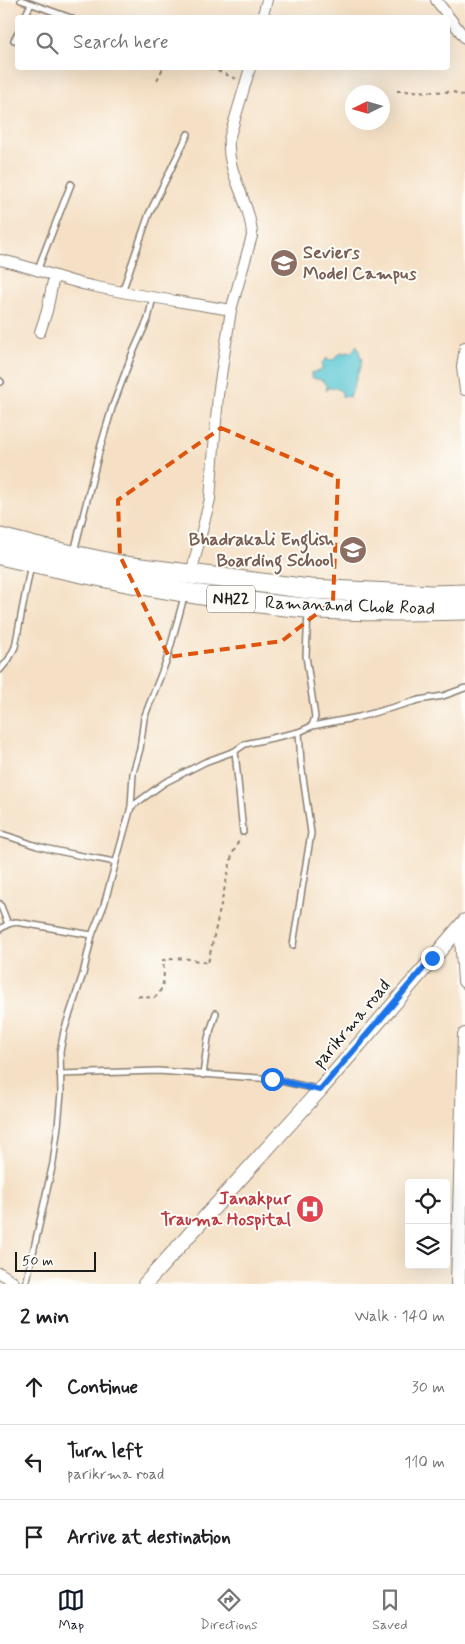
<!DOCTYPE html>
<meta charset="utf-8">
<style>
:root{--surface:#fff;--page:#f2f2f2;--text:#202124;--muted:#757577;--line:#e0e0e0;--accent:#111827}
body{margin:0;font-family:Mynerve,sans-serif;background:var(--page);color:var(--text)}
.controls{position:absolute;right:15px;bottom:15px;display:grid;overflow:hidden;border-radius:5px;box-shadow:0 5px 20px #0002}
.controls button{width:45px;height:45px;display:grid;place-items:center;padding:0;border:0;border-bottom:1px solid var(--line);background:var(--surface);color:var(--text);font:25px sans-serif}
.compass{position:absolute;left:345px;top:85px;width:45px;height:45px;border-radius:50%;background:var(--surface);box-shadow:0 5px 20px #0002;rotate:265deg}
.scale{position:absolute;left:15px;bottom:12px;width:81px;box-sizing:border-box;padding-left:5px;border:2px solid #1c1c1c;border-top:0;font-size:14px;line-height:18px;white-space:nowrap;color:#1c1c1c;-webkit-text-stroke:4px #fdfcf7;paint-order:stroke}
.stop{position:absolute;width:15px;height:15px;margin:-11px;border:4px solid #1a73e8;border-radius:50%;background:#fff}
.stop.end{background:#1a73e8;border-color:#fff;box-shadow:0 1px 5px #0008}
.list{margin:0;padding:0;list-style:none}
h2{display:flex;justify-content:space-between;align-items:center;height:65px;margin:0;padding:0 20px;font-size:21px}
h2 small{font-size:16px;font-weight:400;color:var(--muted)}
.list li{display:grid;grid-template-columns:32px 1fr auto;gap:15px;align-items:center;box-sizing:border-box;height:75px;padding:0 20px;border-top:1px solid var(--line)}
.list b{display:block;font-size:19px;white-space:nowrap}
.list p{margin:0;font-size:16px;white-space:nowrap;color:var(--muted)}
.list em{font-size:16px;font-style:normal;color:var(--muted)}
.icon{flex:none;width:28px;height:28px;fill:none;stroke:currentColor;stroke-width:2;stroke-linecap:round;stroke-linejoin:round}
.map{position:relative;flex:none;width:465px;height:1284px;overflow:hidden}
.search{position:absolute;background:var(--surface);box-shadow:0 5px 20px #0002;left:15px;right:15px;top:15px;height:55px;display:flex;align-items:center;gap:12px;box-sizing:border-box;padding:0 18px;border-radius:5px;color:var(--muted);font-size:19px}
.sheet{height:290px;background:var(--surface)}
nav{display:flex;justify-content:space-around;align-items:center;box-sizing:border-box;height:70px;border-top:1px solid var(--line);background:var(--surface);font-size:14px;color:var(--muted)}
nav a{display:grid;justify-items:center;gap:2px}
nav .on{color:var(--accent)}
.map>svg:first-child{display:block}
.water{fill:#5ec9d6;stroke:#3d7279}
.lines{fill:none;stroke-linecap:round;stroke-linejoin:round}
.lane-casing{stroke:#887e70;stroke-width:8}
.street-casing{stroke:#887e70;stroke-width:12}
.secondary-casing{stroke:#887e70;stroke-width:16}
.highway-casing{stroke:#887e70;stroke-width:21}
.path{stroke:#887e70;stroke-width:2;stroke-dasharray:4 4;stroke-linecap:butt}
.lane{stroke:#fff;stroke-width:5}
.street{stroke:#fff;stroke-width:10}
.secondary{stroke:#fff;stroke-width:14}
.highway{stroke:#fff;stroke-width:19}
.route{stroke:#1a73e8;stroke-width:6}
.marked{fill:none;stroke:#de560d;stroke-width:4;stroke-dasharray:10 6;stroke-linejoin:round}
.labels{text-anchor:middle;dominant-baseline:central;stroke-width:4;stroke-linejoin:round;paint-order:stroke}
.shield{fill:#fdfcf7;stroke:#605f5e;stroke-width:1}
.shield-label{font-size:16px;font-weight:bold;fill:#1c1c1c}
.education-label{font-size:18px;font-weight:bold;fill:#785e54;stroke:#fdfcf7;text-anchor:start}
.street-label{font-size:18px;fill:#1c1c1c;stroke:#fdfcf7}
.health-label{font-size:18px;font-weight:bold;fill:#be3a42;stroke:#fdfcf7;text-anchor:end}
</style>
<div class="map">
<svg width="465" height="1284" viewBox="0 0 465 1284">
<rect width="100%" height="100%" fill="#fdfcf7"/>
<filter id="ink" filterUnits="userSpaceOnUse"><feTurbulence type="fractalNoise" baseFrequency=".02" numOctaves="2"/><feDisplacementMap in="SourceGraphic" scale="10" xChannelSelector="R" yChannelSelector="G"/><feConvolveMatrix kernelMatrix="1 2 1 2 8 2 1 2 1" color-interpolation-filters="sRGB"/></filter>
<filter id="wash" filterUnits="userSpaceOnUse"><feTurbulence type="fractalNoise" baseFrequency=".0096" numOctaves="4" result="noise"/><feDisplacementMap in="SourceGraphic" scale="20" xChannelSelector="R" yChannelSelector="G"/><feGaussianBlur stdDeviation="1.12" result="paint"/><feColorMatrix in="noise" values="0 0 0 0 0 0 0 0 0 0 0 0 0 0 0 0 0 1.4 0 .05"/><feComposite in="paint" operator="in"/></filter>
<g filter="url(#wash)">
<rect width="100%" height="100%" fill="#f5e0c5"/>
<path class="water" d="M357 345 362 361 350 397 342 396V392L336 388 328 387 326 391V385L322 380 312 378 311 373 322 370V363L326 359 333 360 341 353 352 352Z"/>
</g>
<g filter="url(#ink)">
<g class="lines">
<g class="lane-casing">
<g id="lane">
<path d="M21 0 71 18"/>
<path d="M24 18 31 4"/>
<path d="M14 40 18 33"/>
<path d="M37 271 71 184"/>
<path d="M122 292 149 214 188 134"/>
<path d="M0 381 1 382"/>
<path d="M74 552 99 452 112 408 131 357 148 319 153 297"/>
<path d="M0 670 9 659 15 647 31 564"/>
<path d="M312 726 359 717 419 700 443 696 465 688"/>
<path d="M131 807 164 783 205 762 235 751"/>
<path d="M243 832 235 751 245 744 299 732 312 726 315 717 306 656 308 611"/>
<path d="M0 834C13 837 25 842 37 846 63 853 89 857 115 862"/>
<path d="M0 904 8 924"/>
<path d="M0 929 8 924 16 922 92 935 104 905 131 807 133 773 140 749 144 718 167 659 184 597"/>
<path d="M293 945 311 833 301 763 299 732"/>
<path d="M60 1074 158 1071 272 1079 317 1089"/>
<path d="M203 1075 208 1038 216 1013"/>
<path d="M26 1284 53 1163 58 1126 61 1093 60 1052 64 1031 83 974 92 935"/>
</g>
</g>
<g class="street-casing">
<g id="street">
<path d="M436 0 465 38"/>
<path d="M262 18 267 0"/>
<path d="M0 260C31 266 61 280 92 286 138 296 185 302 231 310L252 236C251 202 226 174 229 139L250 68"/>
<path d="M40 332 47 311 54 276"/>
<path d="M465 347 462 367 465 390"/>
<path d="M191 574 210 499 218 395 231 310"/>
<path d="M0 1273 11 1280 15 1284"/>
</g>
</g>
<g class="secondary-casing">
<g id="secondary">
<path d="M465 929 462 938 465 981"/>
<path d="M145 1284 320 1090 465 921"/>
<path d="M458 1284 465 1035"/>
</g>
</g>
<g class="highway-casing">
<g id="highway">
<path d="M0 538 35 547 125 566 310 589 432 595 465 594"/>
<path d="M0 555C101 578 203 599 306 608 359 612 412 611 465 610"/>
</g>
</g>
<g class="path">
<path d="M210 68 237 79"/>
<path d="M157 80 163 68"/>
<path d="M397 91 453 92 465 96"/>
<path d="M138 996 154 998C166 989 164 973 163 960L184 958 208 963 232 855 240 838"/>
</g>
<use href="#lane" class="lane"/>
<use href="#street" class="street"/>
<use href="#secondary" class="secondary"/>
<use href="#highway" class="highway"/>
</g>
</g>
<g class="lines" filter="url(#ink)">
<path class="route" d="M272 1079 320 1090 432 958"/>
</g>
<path class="marked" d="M221 428 338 478 333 601 282 641 169 657 120 556 118 500Z"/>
<defs>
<g id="school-disc" transform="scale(1.4375)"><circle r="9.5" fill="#8d6e63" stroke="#fdfcf7"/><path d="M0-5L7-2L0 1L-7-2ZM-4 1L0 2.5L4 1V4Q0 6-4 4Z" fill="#fff"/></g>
<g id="hospital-disc" transform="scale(1.4375)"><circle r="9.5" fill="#e0444e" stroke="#fdfcf7"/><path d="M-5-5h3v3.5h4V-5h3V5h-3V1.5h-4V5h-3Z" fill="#fff"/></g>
</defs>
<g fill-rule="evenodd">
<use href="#school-disc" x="284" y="263"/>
<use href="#school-disc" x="353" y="550"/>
<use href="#hospital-disc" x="310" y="1209"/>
</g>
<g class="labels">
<rect class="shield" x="207" y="585.5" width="48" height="27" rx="4"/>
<g class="shield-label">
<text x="231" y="599">NH22</text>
</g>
<g class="education-label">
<text x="303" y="253">Seviers<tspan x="303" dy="21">Model Campus</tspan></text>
<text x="334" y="540" text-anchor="end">Bhadrakali English<tspan x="334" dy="21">Boarding School</tspan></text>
</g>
<g class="street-label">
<text transform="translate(350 606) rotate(2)">Ramanand Chok Road</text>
<text transform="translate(352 1024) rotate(-50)">parikrma road</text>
</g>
<g class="health-label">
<text x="291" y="1199">Janakpur<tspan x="291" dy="21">Trauma Hospital</tspan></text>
</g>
</g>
</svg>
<div class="controls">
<button><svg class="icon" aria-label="locate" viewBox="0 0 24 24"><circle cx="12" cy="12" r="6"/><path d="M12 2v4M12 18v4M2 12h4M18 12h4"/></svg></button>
<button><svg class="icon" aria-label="layers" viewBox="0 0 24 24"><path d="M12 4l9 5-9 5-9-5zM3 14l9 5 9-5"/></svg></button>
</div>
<svg class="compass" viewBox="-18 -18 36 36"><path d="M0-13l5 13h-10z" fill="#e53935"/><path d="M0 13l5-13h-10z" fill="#757577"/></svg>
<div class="scale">50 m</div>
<div class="stop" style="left:272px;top:1079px"></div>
<div class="stop end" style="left:432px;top:958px"></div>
<div class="search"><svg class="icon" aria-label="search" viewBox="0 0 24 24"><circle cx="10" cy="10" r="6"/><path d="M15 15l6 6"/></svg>Search here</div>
</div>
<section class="sheet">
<h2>2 min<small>Walk · 140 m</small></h2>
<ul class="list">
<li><svg class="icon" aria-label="ahead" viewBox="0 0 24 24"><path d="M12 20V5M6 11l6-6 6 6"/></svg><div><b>Continue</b></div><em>30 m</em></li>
<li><svg class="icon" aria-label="left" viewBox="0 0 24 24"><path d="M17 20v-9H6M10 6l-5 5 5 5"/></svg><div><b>Turn left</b><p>parikrma road</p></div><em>110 m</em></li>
<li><svg class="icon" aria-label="arrive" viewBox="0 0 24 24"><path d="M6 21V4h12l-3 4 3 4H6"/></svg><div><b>Arrive at destination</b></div></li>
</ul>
</section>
<nav>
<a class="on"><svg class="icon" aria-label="map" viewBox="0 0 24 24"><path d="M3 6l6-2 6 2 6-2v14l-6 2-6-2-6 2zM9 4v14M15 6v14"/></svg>Map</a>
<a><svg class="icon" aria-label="directions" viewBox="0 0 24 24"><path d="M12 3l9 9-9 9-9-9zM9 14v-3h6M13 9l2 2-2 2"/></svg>Directions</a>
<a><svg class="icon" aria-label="saved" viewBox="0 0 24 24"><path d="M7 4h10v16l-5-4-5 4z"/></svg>Saved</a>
</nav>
